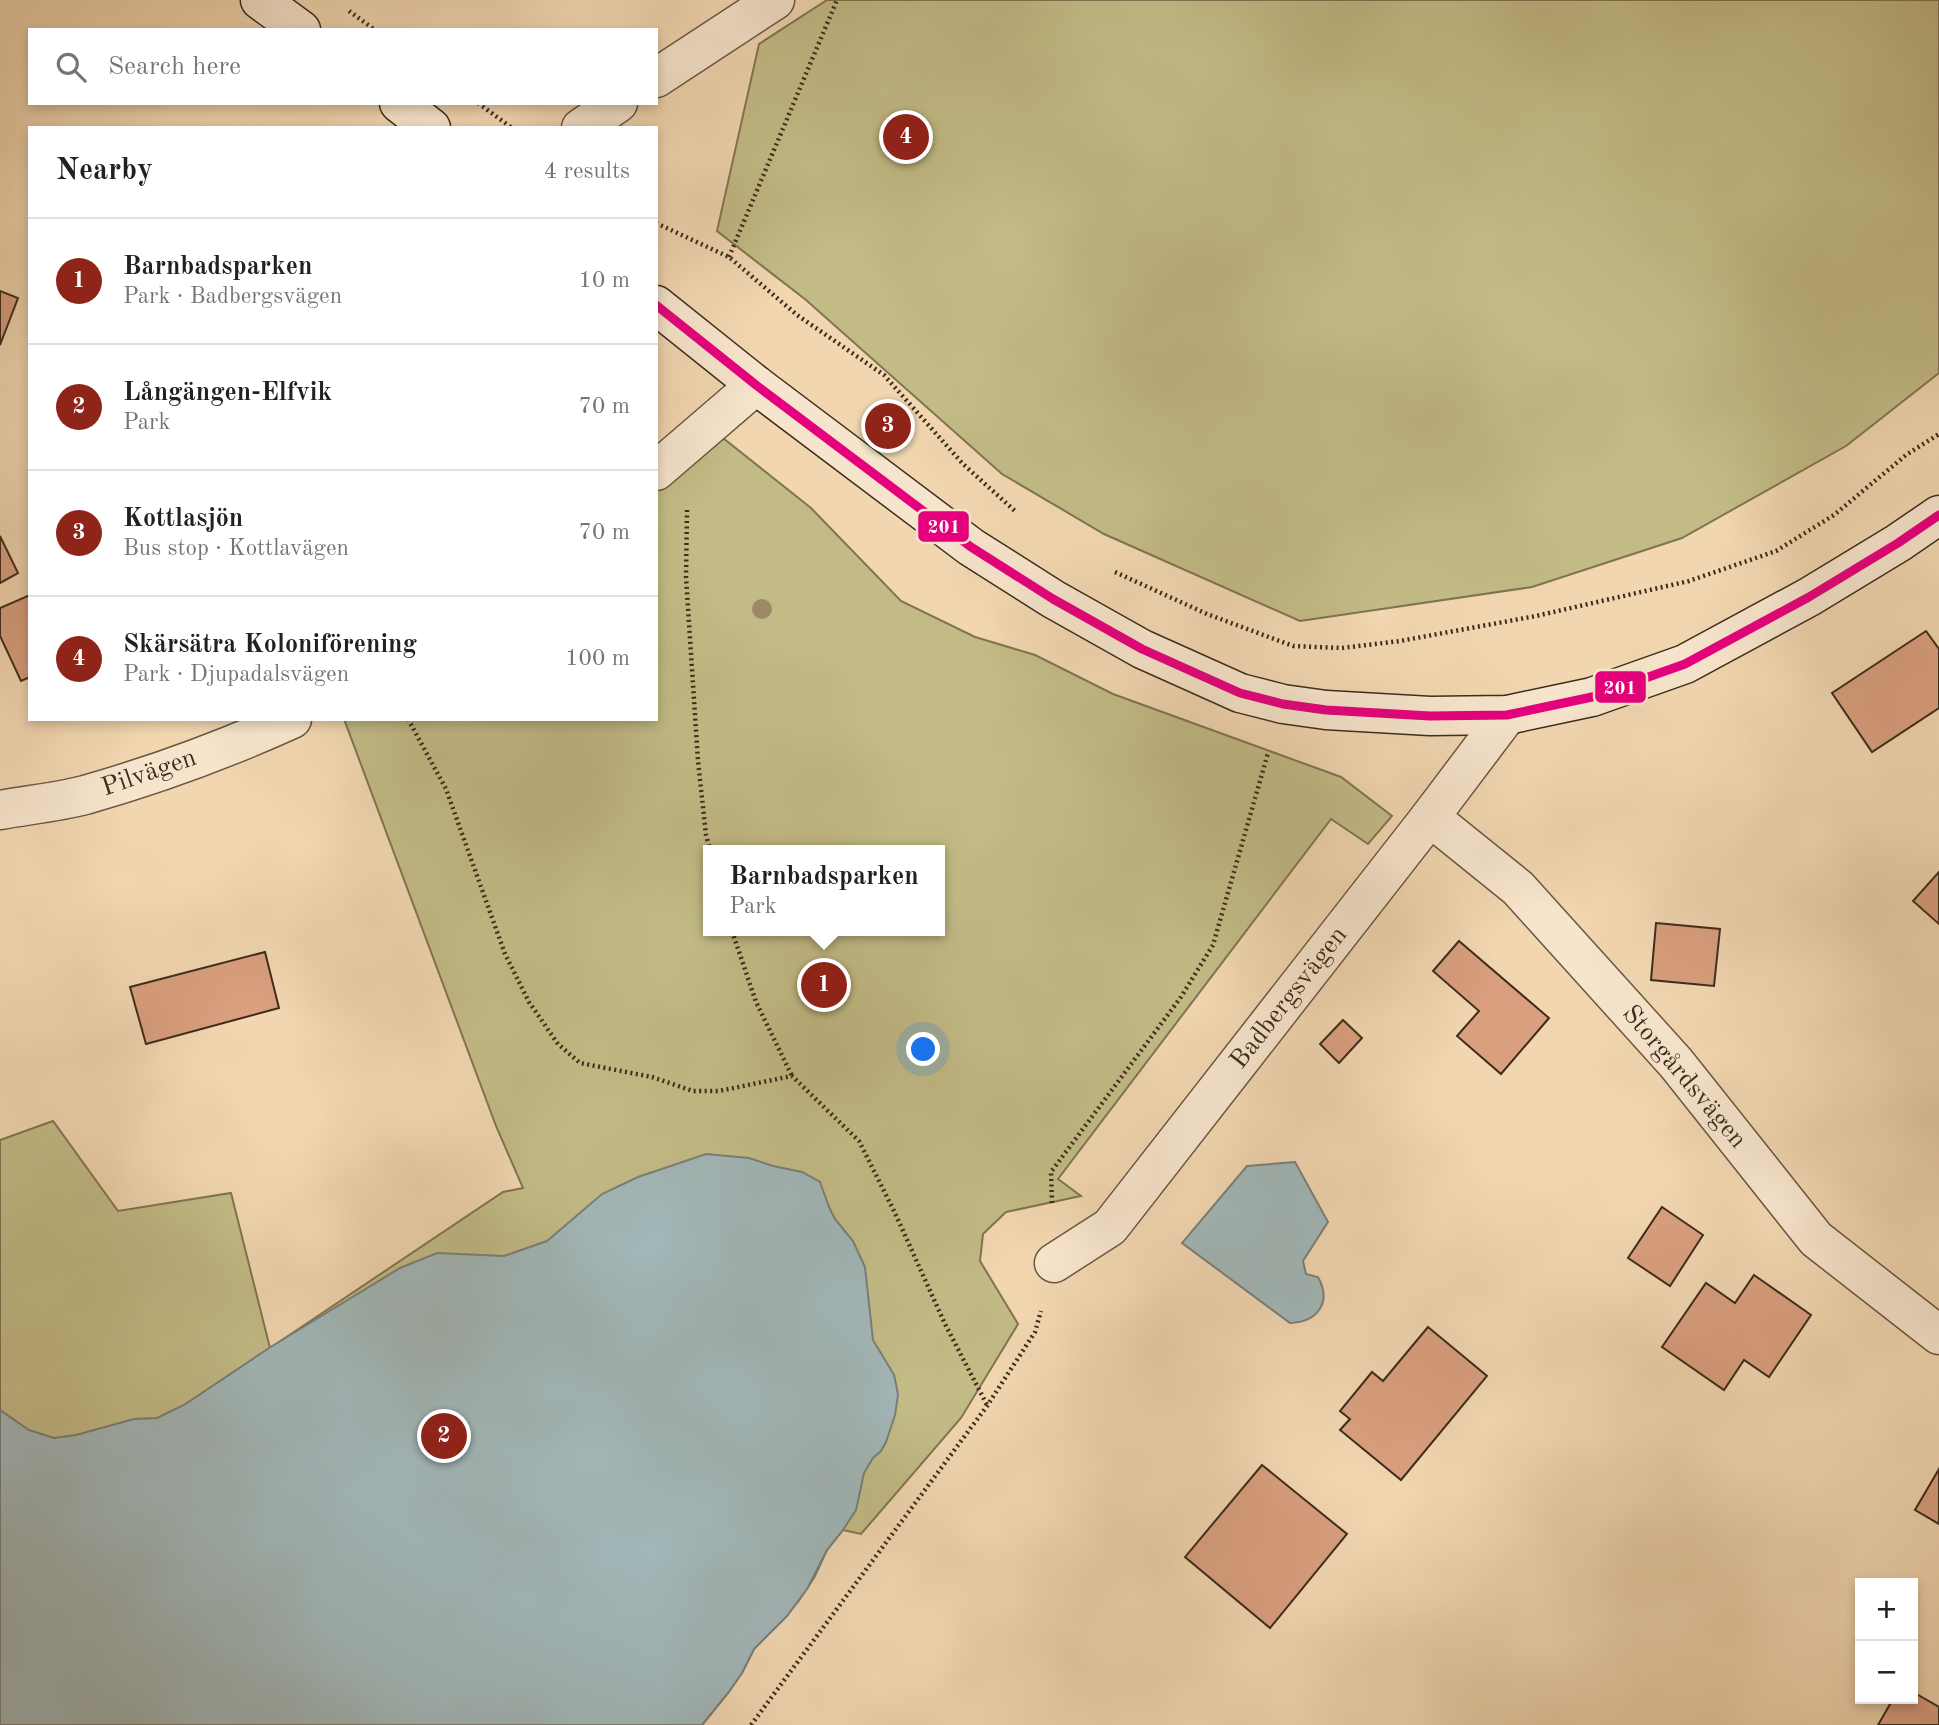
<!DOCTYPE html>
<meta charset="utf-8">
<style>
:root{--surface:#fff;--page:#f6f6f6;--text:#202124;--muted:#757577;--line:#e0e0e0;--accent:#8f2418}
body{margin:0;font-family:"Old Standard TT",serif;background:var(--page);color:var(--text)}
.controls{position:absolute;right:21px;bottom:21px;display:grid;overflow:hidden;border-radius:0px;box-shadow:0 4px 10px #0003}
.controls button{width:63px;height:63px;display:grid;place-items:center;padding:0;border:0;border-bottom:2px solid var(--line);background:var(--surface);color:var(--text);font:35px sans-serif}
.you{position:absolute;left:924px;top:1050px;width:24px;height:24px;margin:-18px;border:5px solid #fff;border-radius:50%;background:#1a73e8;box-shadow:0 0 0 10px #1a73e833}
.badge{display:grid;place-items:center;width:46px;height:46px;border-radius:50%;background:var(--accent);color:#fff;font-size:23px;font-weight:700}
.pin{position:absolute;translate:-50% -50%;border:4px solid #fff;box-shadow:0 2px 7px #0006}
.popup{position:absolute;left:703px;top:845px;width:242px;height:91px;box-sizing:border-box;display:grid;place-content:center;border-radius:0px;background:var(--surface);filter:drop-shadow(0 2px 5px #0005);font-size:23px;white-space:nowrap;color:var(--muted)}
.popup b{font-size:26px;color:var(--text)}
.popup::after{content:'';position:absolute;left:50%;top:100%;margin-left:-14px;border:14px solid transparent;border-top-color:var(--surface)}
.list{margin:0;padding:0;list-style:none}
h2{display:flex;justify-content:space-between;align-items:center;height:91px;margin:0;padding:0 28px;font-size:30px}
h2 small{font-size:23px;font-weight:400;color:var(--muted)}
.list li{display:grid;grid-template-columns:46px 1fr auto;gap:21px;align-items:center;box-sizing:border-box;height:126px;padding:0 28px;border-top:2px solid var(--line)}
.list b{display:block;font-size:26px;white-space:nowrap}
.list p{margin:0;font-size:23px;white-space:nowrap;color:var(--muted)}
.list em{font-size:23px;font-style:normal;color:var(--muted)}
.icon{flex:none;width:38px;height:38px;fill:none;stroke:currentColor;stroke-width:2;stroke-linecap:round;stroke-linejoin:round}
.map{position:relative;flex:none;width:1939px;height:1725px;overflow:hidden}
.search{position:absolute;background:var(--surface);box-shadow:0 4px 10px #0003;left:28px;top:28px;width:630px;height:77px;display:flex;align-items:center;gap:18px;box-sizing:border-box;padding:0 24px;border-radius:0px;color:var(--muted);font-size:26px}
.panel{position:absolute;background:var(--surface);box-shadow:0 4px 10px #0003;left:28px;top:126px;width:630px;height:595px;border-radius:0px}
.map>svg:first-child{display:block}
.green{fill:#c2bb86;stroke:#807451;stroke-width:2;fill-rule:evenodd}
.water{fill:#a1b6b7;stroke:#797f79;stroke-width:2}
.building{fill:#d99f7f;stroke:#3d2c1c;stroke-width:2}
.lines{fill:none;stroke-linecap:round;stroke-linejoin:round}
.street-casing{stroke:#6a5641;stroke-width:41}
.secondary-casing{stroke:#3d2c1c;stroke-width:41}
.path{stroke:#3d2c1c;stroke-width:4.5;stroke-dasharray:2 3.5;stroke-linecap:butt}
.street{stroke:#f6e4cc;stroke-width:38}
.secondary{stroke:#f6e4cc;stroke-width:38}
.bus-1-casing{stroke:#f6e4cc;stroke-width:14}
.bus-1{stroke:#e5007d;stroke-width:9}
.tree{fill:#9d886a}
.labels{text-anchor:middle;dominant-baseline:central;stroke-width:6;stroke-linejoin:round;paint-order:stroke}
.street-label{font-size:26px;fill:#3d2c1c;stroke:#f6e4cc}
.line-badge{stroke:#f6e4cc;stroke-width:2.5}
.badge-label{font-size:19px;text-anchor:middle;font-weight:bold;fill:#fff}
</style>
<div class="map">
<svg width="1939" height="1725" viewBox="0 0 1939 1725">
<rect width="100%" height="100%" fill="#f1d6b0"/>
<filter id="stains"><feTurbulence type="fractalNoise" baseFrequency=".00286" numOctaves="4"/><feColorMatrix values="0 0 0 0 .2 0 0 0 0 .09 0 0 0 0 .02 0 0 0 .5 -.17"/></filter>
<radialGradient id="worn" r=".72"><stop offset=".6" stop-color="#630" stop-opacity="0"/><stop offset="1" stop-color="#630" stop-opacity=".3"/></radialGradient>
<g class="green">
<path d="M827 0H1939V373L1846 446 1682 538 1532 587 1300 621 1104 534 1002 474 806 300 717 231 759 44Z"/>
<path d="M723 438 811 508 901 601 975 637 1035 655 1113 694 1341 777 1392 816 1368 844 1331 819 1058 1179 1081 1196 1006 1212 983 1234 980 1261 1018 1324 961 1418 861 1534 843 1530 827 1550 814 1578 798 1602 754 1649 742 1673 728 1693 702 1725H0V1140L53 1121 118 1211 231 1193 270 1348 503 1192 523 1188 496 1126 344 719H656V487ZM708 850H940V931H708Z"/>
</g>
<g class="water">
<path d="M706 1154 749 1158 773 1166 802 1172 820 1182 829 1207 835 1219 853 1241 865 1267 873 1340 894 1375 896 1384 898 1395 895 1415 886 1442 881 1451 873 1458 864 1473 856 1510 843 1530 827 1550 807 1589 787 1616 754 1649 742 1673 728 1693 702 1725H0V1410L29 1430 54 1438 76 1435 134 1419 157 1418 184 1405 269 1348 400 1268 437 1253 504 1256 547 1241 602 1194 638 1177Z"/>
<path d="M1295 1162 1328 1222 1303 1261 1306 1274 1318 1277C1332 1302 1318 1322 1290 1323L1182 1243 1247 1166Z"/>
</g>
<g class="building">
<path d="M0 291 18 298 0 345Z"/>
<path d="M0 536 18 573 0 583Z"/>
<path d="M30 595V677L21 681 0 636V608Z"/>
<path d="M1926 631 1939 649V708L1872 752 1832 693Z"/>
<path d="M1939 872V924L1913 901Z"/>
<path d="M1656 923 1720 929 1714 986 1651 980Z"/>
<path d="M1459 941 1549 1018 1501 1074 1457 1036 1479 1011 1433 971Z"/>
<path d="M265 952 279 1008 146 1044 130 987Z"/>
<path d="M1343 1020 1362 1038 1339 1063 1320 1044Z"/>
<path d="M1662 1207 1703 1235 1670 1286 1628 1258Z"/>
<path d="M1754 1275 1811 1315 1769 1377 1744 1360 1724 1390 1662 1347 1706 1283 1735 1303Z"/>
<path d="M1428 1327 1487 1376 1401 1480 1340 1430 1350 1419 1340 1411 1372 1372 1383 1381Z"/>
<path d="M1262 1465 1347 1534 1270 1628 1185 1557Z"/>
<path d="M1939 1469V1524L1915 1510Z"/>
<path d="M1913 1692 1939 1707V1725H1878L1893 1699H1913Z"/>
</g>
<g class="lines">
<g class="street-casing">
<g id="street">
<path d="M656 78 775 0"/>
<path d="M581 128 618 103"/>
<path d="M656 471 756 385"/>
<path d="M0 810C28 805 58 802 85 795 155 775 226 749 292 719"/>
<path d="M1430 817 1518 888 1676 1063 1816 1239 1939 1335"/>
<path d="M1054 1263 1110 1227 1430 817 1507 715"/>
</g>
</g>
<g class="secondary-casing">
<g id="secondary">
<path d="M260 0 301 30"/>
<path d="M399 103 431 128"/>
<path d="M656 305 756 385 971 547 1053 599 1142 649 1240 693 1283 704 1326 710 1430 716 1507 715 1592 697 1685 664 1809 597 1898 543 1939 515"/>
</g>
</g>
<g class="path">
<path d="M349 11 375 30"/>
<path d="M478 103 512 128"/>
<path d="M656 223 729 257 797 315 884 375 963 464 1015 511"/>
<path d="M729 257 837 0"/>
<path d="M687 510 686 577 698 761 706 835 710 850"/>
<path d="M1115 572 1207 614 1293 646 1342 648 1400 641 1536 616 1689 581 1776 551 1834 515 1906 455 1939 434"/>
<path d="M408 719 446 789 505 954 529 1002 558 1044 580 1063 652 1077 693 1091H719L792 1076 859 1141 895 1213 945 1324 987 1405"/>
<path d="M732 931 756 1002 792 1076"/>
<path d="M1052 1203 1051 1172 1181 997 1213 945 1268 753"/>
<path d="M751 1725 987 1406 1035 1332 1041 1311"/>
</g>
<use href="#street" class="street"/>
<use href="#secondary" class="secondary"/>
<g class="bus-1-casing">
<path id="bus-1" d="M656 305 756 385 971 547 1053 599 1142 649 1240 693 1283 704 1326 710 1430 716 1507 715 1592 697 1685 664 1809 597 1898 543 1939 515"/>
</g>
<use href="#bus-1" class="bus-1"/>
</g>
<circle class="tree" cx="762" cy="609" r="10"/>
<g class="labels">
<g class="street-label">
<text transform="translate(149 773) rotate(-19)">Pilvägen</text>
<text transform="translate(1289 998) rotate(-52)">Badbergsvägen</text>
<text transform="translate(1684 1077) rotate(50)">Storgårdsvägen</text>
</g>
</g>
<g class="line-badge">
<rect x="917" y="510" width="53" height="33" rx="7" fill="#e5007d"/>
<rect x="1594" y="670" width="53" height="34" rx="7" fill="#e5007d"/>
</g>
<g class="badge-label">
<text x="944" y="533">201</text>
<text x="1620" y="694">201</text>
</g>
<rect width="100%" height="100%" filter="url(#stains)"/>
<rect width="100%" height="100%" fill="url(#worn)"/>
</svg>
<div class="controls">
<button>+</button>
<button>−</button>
</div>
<div class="you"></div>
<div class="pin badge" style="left:824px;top:985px">1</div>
<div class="popup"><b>Barnbadsparken</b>Park</div>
<div class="pin badge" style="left:444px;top:1436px">2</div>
<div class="pin badge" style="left:888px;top:426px">3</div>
<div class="pin badge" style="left:906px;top:137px">4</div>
<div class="search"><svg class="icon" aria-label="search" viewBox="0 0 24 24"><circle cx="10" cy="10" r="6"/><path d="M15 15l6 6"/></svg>Search here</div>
<section class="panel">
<h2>Nearby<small>4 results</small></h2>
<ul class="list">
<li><span class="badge">1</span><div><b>Barnbadsparken</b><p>Park · Badbergsvägen</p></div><em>10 m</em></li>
<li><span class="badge">2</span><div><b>Långängen-Elfvik</b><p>Park</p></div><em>70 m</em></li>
<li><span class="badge">3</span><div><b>Kottlasjön</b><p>Bus stop · Kottlavägen</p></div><em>70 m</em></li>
<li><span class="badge">4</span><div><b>Skärsätra Koloniförening</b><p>Park · Djupadalsvägen</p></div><em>100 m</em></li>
</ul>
</section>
</div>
